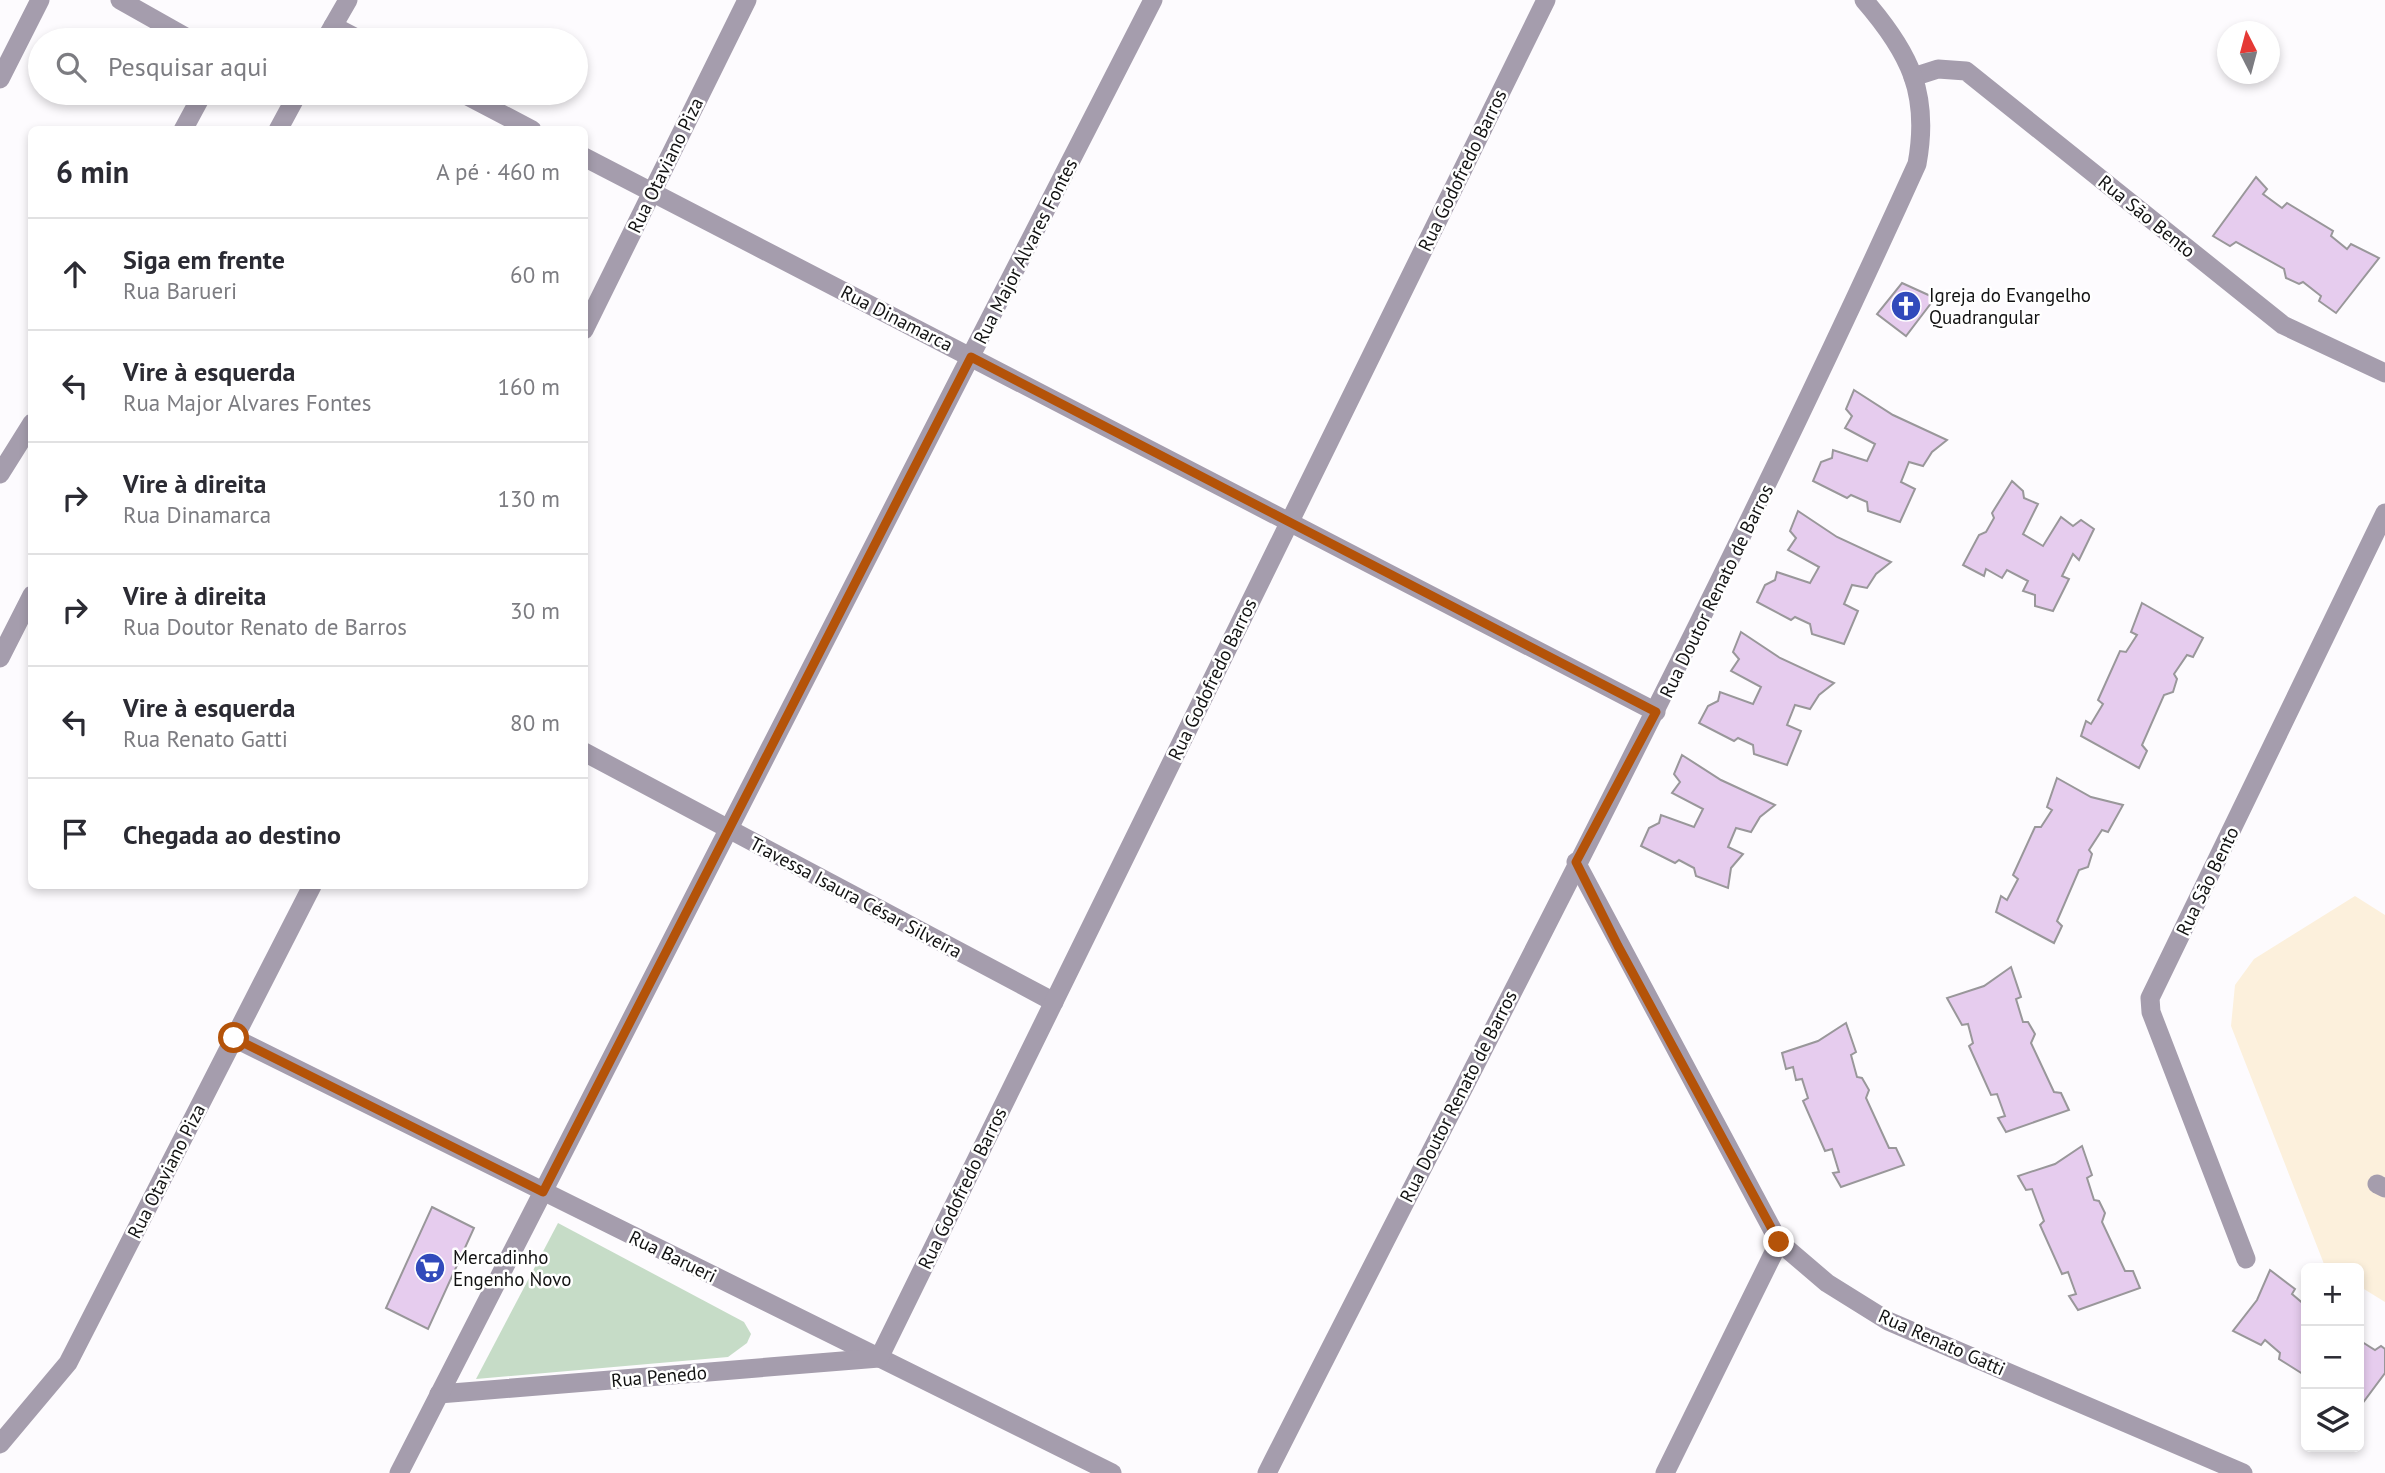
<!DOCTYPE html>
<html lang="pt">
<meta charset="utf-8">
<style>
:root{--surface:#fff;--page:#f7f7f7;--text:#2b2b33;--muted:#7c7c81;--line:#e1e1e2}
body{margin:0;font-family:"PT Sans",sans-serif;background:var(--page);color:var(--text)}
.controls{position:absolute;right:21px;bottom:21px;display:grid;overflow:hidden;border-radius:10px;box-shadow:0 4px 10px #0003}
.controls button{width:63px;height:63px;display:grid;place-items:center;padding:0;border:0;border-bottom:2px solid var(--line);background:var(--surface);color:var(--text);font:35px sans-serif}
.compass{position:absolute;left:2217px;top:21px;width:63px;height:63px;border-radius:50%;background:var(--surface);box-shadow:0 4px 10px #0003;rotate:354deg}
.stop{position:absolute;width:21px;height:21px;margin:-16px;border:5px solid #b45309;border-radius:50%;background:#fff}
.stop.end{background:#b45309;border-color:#fff;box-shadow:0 2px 7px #0008}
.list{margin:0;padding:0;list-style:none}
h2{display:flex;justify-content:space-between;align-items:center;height:91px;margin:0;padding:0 28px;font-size:30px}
h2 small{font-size:23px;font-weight:400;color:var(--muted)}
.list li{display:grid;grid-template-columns:46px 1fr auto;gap:21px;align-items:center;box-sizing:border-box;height:112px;padding:0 28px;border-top:2px solid var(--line)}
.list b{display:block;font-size:26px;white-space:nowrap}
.list p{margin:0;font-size:23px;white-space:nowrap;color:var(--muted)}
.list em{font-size:23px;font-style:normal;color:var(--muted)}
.icon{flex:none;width:38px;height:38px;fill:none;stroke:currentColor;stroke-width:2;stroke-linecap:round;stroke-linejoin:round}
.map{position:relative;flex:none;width:2385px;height:1473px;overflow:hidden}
.search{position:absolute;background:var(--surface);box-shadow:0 4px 10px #0003;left:28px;top:28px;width:560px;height:77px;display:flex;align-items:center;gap:18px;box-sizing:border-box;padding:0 24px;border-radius:38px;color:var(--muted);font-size:26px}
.panel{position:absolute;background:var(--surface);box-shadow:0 4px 10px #0003;left:28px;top:126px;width:560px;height:763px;border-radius:10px}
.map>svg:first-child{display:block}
.medical{fill:#fcf0dc}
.green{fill:#c6dcc7}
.building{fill:#e6ccee;stroke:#99979a;stroke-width:2}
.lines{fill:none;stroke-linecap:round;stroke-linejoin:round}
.service{stroke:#a59dad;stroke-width:19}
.minor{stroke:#a59dad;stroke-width:19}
.route{stroke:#b45309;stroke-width:9}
.labels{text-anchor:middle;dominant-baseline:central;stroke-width:5;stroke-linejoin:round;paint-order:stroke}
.street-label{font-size:19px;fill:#121212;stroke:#fff}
.poi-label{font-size:19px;fill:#121212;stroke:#fff;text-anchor:start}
</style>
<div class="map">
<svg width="2385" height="1473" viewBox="0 0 2385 1473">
<rect width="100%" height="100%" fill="#fdfbfe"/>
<path class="medical" d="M2355 896 2385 915V1302L2359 1286V1268H2331L2324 1264 2231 1026 2235 985 2254 959Z"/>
<path class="green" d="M558 1223 744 1322 751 1334 747 1343 728 1357 476 1379Z"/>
<g class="building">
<path d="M2256 177 2267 189 2263 194 2282 208 2287 203 2333 231 2331 236 2347 249 2351 244 2379 258 2336 313 2319 301 2321 296 2303 282 2299 284 2286 278 2284 269 2236 242 2230 246 2213 236Z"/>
<path d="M1902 283 1935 298 1906 336 1877 314Z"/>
<path d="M1854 390 1893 415 1947 440 1932 452 1923 466 1909 462 1901 482 1915 489 1900 522 1868 511 1867 502 1851 495 1847 498 1813 481 1821 462 1832 458 1833 450 1867 461 1875 444 1845 428 1852 416 1846 409Z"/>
<path d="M2012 481 2023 491 2024 498 2038 504 2023 534 2043 546 2061 517 2073 526 2081 520 2094 529 2079 560 2073 554 2062 576 2069 579 2053 611 2035 606V595L2023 591 2028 581 2007 570 2002 578 1986 569 1984 576 1963 565 1979 535 1986 532 1994 518 1992 513Z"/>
<path d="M1798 511 1837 537 1891 562 1876 574 1867 588 1852 585 1844 604 1858 611 1844 644 1812 634 1810 624 1795 617 1791 620 1757 602 1765 585 1775 580 1777 572 1810 583 1819 567 1788 550 1796 538 1790 531Z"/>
<path d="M2142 603 2203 638 2193 657 2187 655 2174 674 2177 679 2173 692 2164 695 2142 745 2147 751 2139 768 2081 736 2086 721 2091 724 2103 704 2098 700 2120 651 2126 652 2137 635 2131 632Z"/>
<path d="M1741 632 1780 658 1834 683 1819 695 1810 709 1795 705 1787 725 1801 731 1787 765 1754 754 1753 745 1738 738 1734 741 1699 723 1708 706 1718 701 1720 692 1753 704 1761 687 1731 671 1739 659 1733 652Z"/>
<path d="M1682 755 1721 780 1775 805 1760 817 1751 832 1736 828 1728 847 1743 854 1731 868 1728 888 1696 876 1694 868 1679 860 1675 863 1641 846 1649 828 1659 823 1661 815 1694 827 1703 809 1672 793 1680 782 1674 774Z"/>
<path d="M2057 778 2091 797 2123 805 2108 832 2102 830 2089 850 2092 854 2088 867 2079 870 2057 921 2062 926 2054 943 1996 912 2001 896 2007 900 2018 879 2013 875 2035 827H2041L2052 810 2047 807Z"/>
<path d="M2011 967 2021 997 2016 999 2023 1022H2028L2035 1034 2031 1043 2054 1092 2061 1093 2069 1110 2006 1132 1998 1118 2005 1116 1997 1094 1991 1095 1969 1046 1973 1043 1968 1024 1962 1025 1947 998 1984 986Z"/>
<path d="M1846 1023 1856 1052 1851 1055 1857 1077 1862 1078 1869 1090 1866 1098 1889 1148H1896L1904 1165 1841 1187 1833 1173 1839 1172 1832 1149 1825 1151 1803 1101 1808 1098 1802 1079 1796 1080 1793 1067 1786 1069 1782 1053 1818 1041Z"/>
<path d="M2082 1146 2092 1175 2087 1178 2094 1200 2099 1201 2105 1213 2102 1222 2125 1271H2133L2140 1288 2078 1310 2069 1296 2076 1294 2068 1272 2062 1274 2040 1225 2044 1221 2032 1189 2026 1190 2018 1176 2055 1164Z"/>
<path d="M432 1207 474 1228 428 1329 386 1308Z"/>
<path d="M2270 1270 2295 1289 2292 1294 2306 1306V1376L2279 1359 2280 1353 2265 1340 2261 1345 2233 1331 2257 1300Z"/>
<path d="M2359 1340 2375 1350 2381 1346 2385 1349V1373L2359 1408Z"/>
</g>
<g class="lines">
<g class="service">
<path d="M584 752 1054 1002"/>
<path d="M2377 1184 2385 1188"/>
</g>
<g class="minor">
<path d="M120 0 191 40"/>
<path d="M333 26 360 40"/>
<path d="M325 40 348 0"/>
<path d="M1913 77 1938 69 1966 71 2283 325 2385 373"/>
<path d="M0 79 40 0"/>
<path d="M462 93 532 130"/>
<path d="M183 130 203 93"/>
<path d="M278 130 298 93"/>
<path d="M584 157 1656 712"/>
<path d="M584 330 747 0"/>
<path d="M0 474 32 423"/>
<path d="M0 658 32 595"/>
<path d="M1576 862 1779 1242 1827 1283 1888 1321 2243 1473"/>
<path d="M234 1038 1112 1473"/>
<path d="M2246 1259 2151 1012 2150 998 2385 513"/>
<path d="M439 1394 879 1358 1546 0"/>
<path d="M0 1444 68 1363 312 886"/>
<path d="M399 1473 1153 0"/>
<path d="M1267 1473C1487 1038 1716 608 1917 164 1930 94 1910 53 1864 0"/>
<path d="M1665 1473 1779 1242"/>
</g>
</g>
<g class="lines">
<path class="route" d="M234 1038 543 1192 971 357 1656 712 1576 862 1618 946 1779 1242"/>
</g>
<defs>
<g id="church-disc" transform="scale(1.575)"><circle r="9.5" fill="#314abb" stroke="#fff"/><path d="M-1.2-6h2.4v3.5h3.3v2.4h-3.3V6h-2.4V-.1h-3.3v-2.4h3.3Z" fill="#fff"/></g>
<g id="supermarket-disc" transform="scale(1.575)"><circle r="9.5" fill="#314abb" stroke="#fff"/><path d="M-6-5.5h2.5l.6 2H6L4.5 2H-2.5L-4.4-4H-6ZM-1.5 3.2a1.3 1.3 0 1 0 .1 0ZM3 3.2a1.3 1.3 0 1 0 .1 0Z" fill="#fff"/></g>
</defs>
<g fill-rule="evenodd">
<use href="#church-disc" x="1906" y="306"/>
<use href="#supermarket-disc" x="430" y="1268"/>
</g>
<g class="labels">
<g class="street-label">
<text transform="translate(665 165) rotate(-64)">Rua Otaviano Piza</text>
<text transform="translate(1462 170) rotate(-64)">Rua Godofredo Barros</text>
<text transform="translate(2147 216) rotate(39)">Rua São Bento</text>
<text transform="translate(1025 251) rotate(-63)">Rua Major Alvares Fontes</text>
<text transform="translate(897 318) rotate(27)">Rua Dinamarca</text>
<text transform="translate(1716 591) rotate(-64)">Rua Doutor Renato de Barros</text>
<text transform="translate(1212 679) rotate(-64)">Rua Godofredo Barros</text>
<text transform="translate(2207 881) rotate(-64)">Rua São Bento</text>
<text transform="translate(856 897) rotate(28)">Travessa Isaura César Silveira</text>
<text transform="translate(1458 1096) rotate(-63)">Rua Doutor Renato de Barros</text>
<text transform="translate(166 1171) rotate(-63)">Rua Otaviano Piza</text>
<text transform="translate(962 1188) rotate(-64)">Rua Godofredo Barros</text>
<text transform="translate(673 1256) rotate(26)">Rua Barueri</text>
<text transform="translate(1942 1342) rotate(24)">Rua Renato Gatti</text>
<text transform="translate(659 1376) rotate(-5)">Rua Penedo</text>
</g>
<g class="poi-label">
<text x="1929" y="295">Igreja do Evangelho<tspan x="1929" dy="22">Quadrangular</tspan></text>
<text x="453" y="1257">Mercadinho<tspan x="453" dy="22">Engenho Novo</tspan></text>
</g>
</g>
</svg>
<div class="controls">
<button>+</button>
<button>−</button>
<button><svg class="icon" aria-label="layers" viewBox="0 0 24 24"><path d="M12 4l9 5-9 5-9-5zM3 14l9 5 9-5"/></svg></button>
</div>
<svg class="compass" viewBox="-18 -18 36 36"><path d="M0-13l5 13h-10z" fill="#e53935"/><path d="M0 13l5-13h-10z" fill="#7c7c81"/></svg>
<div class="stop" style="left:234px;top:1038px"></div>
<div class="stop end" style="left:1779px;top:1242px"></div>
<div class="search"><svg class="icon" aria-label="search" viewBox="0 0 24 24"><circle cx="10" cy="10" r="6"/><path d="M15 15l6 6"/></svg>Pesquisar aqui</div>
<section class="panel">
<h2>6 min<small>A pé · 460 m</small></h2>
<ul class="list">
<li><svg class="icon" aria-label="ahead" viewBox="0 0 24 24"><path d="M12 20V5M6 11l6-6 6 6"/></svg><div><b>Siga em frente</b><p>Rua Barueri</p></div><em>60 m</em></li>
<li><svg class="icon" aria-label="left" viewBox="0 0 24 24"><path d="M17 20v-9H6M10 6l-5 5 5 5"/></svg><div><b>Vire à esquerda</b><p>Rua Major Alvares Fontes</p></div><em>160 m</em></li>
<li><svg class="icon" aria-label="right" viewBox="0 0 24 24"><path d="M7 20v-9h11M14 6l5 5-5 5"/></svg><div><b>Vire à direita</b><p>Rua Dinamarca</p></div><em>130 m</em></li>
<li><svg class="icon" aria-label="right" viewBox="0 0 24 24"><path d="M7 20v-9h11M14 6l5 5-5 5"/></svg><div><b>Vire à direita</b><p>Rua Doutor Renato de Barros</p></div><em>30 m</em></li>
<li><svg class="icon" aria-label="left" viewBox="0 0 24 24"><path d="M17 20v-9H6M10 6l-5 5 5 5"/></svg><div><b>Vire à esquerda</b><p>Rua Renato Gatti</p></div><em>80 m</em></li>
<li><svg class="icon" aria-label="arrive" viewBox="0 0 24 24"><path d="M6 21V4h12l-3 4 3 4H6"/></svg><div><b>Chegada ao destino</b></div></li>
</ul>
</section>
</div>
